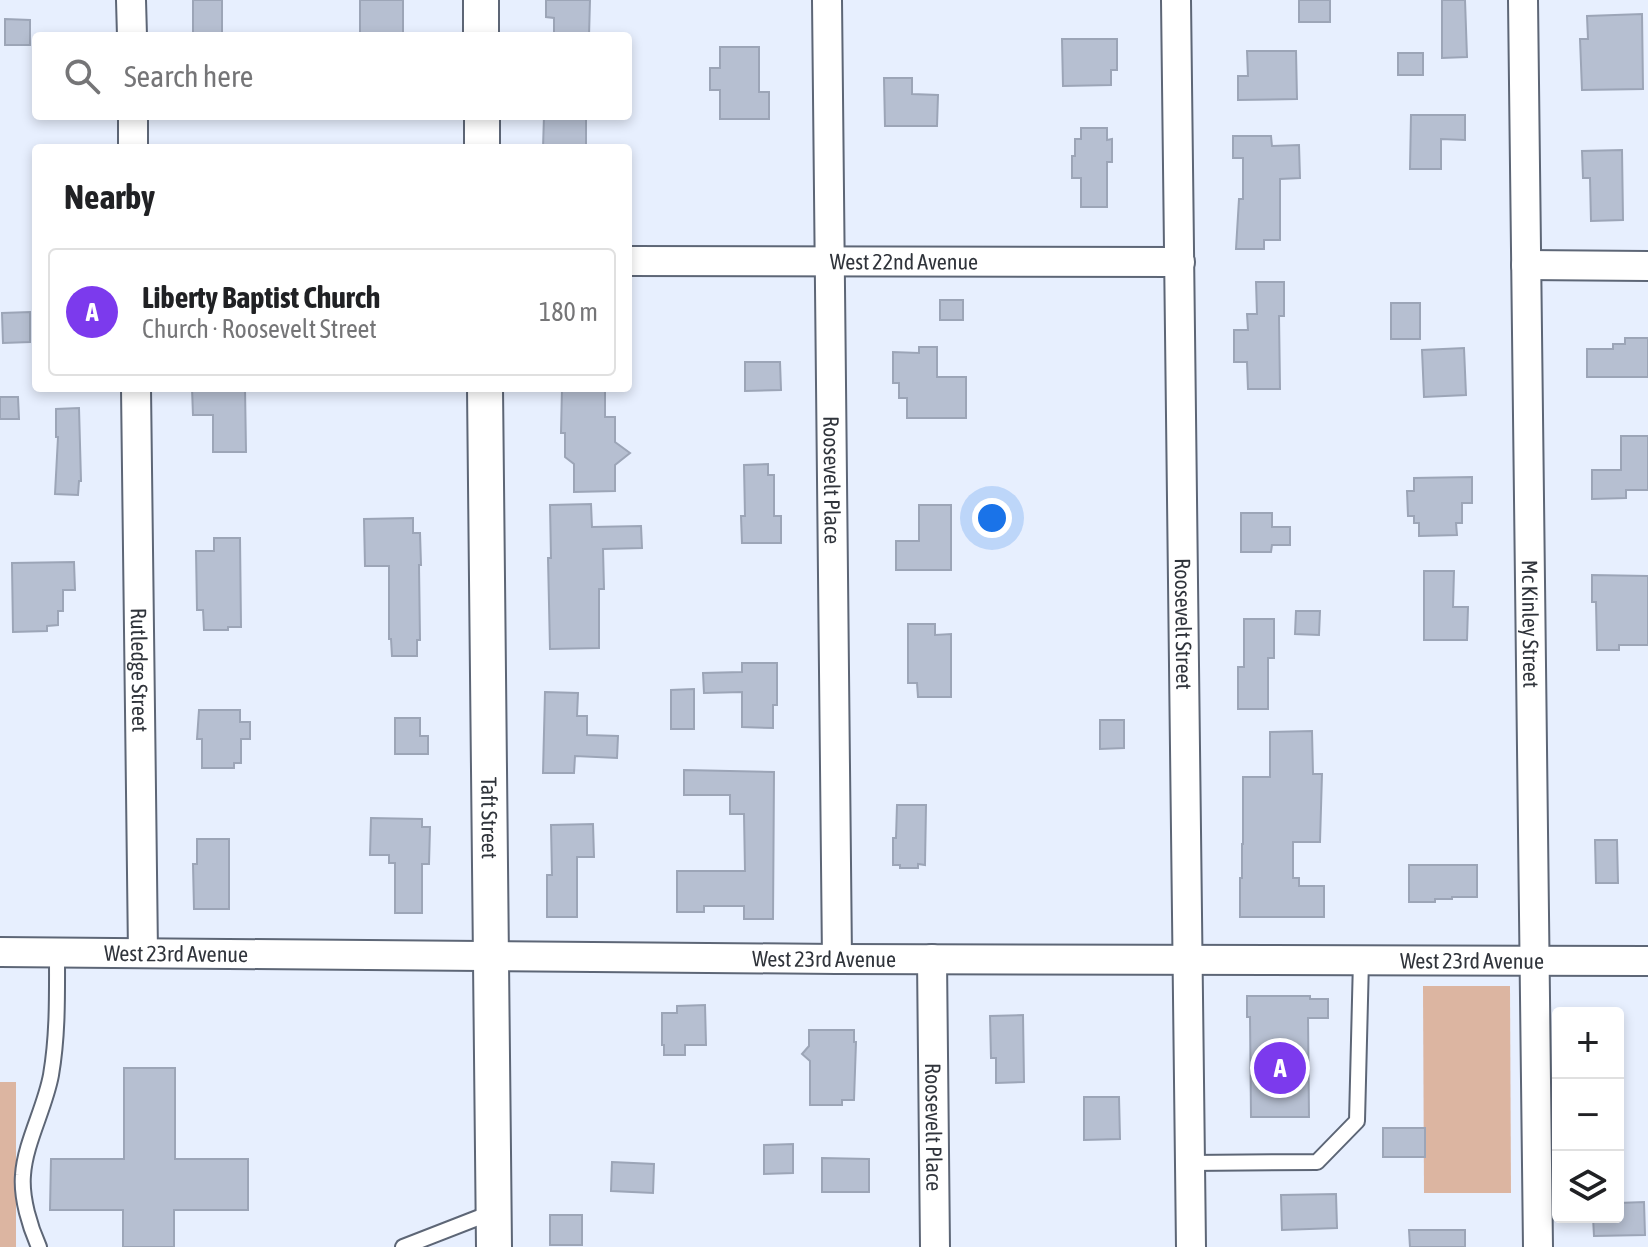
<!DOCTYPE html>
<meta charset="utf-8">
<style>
:root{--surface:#fff;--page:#f2f2f2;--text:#202124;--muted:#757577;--line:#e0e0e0;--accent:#7c3aed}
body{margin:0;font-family:"Asap Condensed",sans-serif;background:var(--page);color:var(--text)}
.controls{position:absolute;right:24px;bottom:24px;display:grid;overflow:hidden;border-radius:8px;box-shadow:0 4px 12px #0003}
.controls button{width:72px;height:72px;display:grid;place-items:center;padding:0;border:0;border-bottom:2px solid var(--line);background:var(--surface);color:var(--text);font:40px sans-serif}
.you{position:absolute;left:992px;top:518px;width:28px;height:28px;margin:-20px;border:6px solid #fff;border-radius:50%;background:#1a73e8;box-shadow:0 0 0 12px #1a73e833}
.badge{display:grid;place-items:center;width:52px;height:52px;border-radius:50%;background:var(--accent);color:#fff;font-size:26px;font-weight:700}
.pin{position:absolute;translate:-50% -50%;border:4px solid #fff;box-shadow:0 2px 8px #0006}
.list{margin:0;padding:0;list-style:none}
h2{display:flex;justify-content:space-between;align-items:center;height:104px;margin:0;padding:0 32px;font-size:34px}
h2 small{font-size:26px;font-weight:400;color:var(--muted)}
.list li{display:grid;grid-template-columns:52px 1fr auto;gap:24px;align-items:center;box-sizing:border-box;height:128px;margin:0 16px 16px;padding:0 16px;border:2px solid var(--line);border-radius:8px}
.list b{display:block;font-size:30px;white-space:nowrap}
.list p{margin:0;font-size:26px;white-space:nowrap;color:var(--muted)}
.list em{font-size:26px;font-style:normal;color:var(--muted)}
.icon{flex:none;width:44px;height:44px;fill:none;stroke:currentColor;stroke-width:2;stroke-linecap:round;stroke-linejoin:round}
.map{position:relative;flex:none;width:1648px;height:1247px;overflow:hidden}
.search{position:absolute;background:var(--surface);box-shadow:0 4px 12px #0003;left:32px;top:32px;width:600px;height:88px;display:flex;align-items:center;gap:20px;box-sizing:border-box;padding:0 28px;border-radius:8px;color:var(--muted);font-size:30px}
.panel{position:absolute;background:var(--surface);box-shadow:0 4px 12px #0003;left:32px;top:144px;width:600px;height:248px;border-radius:8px}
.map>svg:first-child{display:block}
.green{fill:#dcb5a1}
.building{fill:#b6bfd1;stroke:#9ca5b7;stroke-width:2}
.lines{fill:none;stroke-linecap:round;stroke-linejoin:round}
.service-casing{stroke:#5d6676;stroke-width:18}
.minor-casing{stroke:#5d6676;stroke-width:32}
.tertiary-casing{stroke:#5d6676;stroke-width:38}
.service{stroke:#fff;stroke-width:14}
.minor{stroke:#fff;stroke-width:28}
.tertiary{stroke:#fff;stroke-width:34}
.labels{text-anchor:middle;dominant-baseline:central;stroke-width:8;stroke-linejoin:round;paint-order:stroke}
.street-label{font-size:22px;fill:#30343b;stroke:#e7effe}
</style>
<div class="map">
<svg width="1648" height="1247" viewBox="0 0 1648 1247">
<rect width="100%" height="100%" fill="#e7effe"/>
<g class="green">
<path d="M1423 986H1510L1511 1193H1424Z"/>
<rect x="0" y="1082" width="16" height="165"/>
</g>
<g class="building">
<rect x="193" y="0" width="29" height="36"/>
<rect x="360" y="0" width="43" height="36"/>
<path d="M546 0H590L589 36H554V18L546 17Z"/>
<rect x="1299" y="0" width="31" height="22"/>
<path d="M1442 0H1465L1467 57 1442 58Z"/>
<path d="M1642 14 1643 89 1582 90 1580 39H1588L1587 16Z"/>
<path d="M5 19 30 20V45H5Z"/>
<path d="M1062 39H1117V70H1111V85L1063 86Z"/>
<path d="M720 47H759V92H769V119H720V90H710V68H720Z"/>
<path d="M1247 51H1296L1297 99 1238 100V76H1248Z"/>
<rect x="1398" y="53" width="25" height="22"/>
<path d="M884 78H912V94L938 95 937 126H885Z"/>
<path d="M1411 115H1465V140L1441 139V169H1410Z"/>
<path d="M544 116H586V148H543Z"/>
<path d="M1081 128H1107V140L1112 139V162H1107V207H1081V178H1072V156H1075V139H1081Z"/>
<path d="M1233 136H1271L1272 146 1299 145 1300 178 1280 179V240H1264V249H1236L1239 199H1243V158H1233Z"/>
<path d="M1622 150 1623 220 1591 221 1590 178H1583L1582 151Z"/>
<path d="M1256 282H1284V316H1279L1280 389H1248L1247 362H1234V330H1248L1247 314H1257Z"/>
<rect x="940" y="300" width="23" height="20"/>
<rect x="1391" y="303" width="29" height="36"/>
<path d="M30 312V342L3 343 2 313Z"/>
<path d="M1625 338H1648V377H1587V349H1613V344H1625Z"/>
<path d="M919 347H937V377H966V418H907V398H899V383H893V352L919 353Z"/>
<path d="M1464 348 1466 395 1424 397 1422 350Z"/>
<path d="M745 362H780L781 390 745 391Z"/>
<path d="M192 388H245L246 452H213V415H193Z"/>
<path d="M562 388H605V417H615V442L630 453 615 465V491L574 492V464L565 457V433H561Z"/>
<path d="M0 397H18L19 419H0Z"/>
<path d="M79 408 81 481H79L78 495 55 494 58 437H56V409Z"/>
<path d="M1621 436H1648V490H1626V498L1592 499V470H1621Z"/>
<path d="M768 464V475H774V516H781V543H742L741 516H745L744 465Z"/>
<path d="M1472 477V503H1462V523H1456L1457 535 1419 536V523H1414V516H1408L1407 491H1414V478Z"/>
<path d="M591 504 592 527 641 526 642 548 603 549 604 589H599V648L550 649 548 558H551L550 505Z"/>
<path d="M919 505H951V570H896V541H919Z"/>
<path d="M1241 513H1272V527H1290V545H1272L1271 552H1241Z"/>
<path d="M413 518V533H420L421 565H419L420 640H417V656H392L391 639H389V566H365L364 519Z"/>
<path d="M214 538H240L241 627H228V630H204L203 610H197L196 551H214Z"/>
<path d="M74 562 75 590H63V611H58V625L47 626V631L13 632 12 563Z"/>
<path d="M1424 571H1454L1453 607H1468L1467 640H1424Z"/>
<path d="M1592 575 1648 576V645H1619V650H1597L1596 602H1592Z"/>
<path d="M1296 611H1320L1319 635 1295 634Z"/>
<path d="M1244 619H1274V658H1268V709H1238V667H1244Z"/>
<path d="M908 624H935V635L951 634V697H918L917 683H908Z"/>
<path d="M742 663H777V705H773V728L742 727V692L704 693 703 673 742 672Z"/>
<path d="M694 689V729H671V690Z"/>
<path d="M545 692 578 693 577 716H587V735L618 736 617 758 575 756 574 773H543Z"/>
<path d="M199 710H240V722H250V739H241V763H234V768H202V739H197Z"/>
<path d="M395 718H420V736H428V754H395Z"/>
<path d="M1100 720H1124V748L1100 749Z"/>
<path d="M1312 731 1313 774H1322L1320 842H1293V878H1299V886H1324V917H1240V878H1242V844H1243V777H1270V732Z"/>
<path d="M684 770 774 772 773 919H744V906H704V912H677V871H745L744 814H730V795H684Z"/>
<path d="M897 805H926L925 865 918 864V868H900V865H893V838H896Z"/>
<path d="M371 818 422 819V827H430L429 864H422V913H395V863H389V855H370Z"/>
<path d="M593 824 594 857H577V917H547V875H552L551 825Z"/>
<path d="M197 839H229V909H194L193 864H197Z"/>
<path d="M1595 840H1617L1618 883H1596Z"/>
<path d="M1409 865H1477V897H1452V899H1435V902H1409Z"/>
<path d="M1247 996H1310V999H1328V1018H1308L1309 1117H1251L1250 1017H1247Z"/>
<path d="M705 1005 706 1045H685V1055H664V1045H662V1013H677V1006Z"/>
<path d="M1023 1015 1024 1082 996 1083V1058H991L990 1016Z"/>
<path d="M809 1030H854V1042H856L854 1100H842V1105H810V1061L802 1054 809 1046Z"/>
<path d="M124 1068H175V1159H248V1210H174V1247H123V1210H50L51 1159H124Z"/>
<path d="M1084 1097H1119L1120 1139 1084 1140Z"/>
<rect x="1383" y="1128" width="42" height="29"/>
<path d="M793 1144V1173L764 1174V1145Z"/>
<path d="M822 1158 869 1159V1192H822Z"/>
<path d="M612 1162 654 1164 653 1193 611 1191Z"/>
<path d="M1336 1194 1337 1228 1282 1230 1281 1195Z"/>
<path d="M1644 1202 1645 1235 1594 1236 1593 1217H1618V1203Z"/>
<rect x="550" y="1215" width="32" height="30"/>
<path d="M1409 1230H1465V1247H1410Z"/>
</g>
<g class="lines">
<g class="service-casing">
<g id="service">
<path d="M1190 1163 1317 1162 1357 1121 1361 960"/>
<path d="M39 1247C30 1227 21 1198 23 1175 25 1143 45 1108 51 1075 58 1034 57 993 57 952"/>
<path d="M403 1247 493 1212"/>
</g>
</g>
<g class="minor-casing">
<g id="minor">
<path d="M131 0 132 36"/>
<path id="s1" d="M827 0 837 959"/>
<path id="s2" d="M1176 0 1191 1247"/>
<path id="s3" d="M1523 0 1538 1247"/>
<path d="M133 116V148"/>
<path id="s4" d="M628 261 1180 262"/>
<path d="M1526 265 1648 266"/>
<path id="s5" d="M136 388 143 953"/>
<path id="s6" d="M0 952 837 959 1648 961"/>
<path id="s7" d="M932 959 935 1247"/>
</g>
</g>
<g class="tertiary-casing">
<g id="tertiary">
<path d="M481 0V36"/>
<path d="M482 116V148"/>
<path id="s8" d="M485 388 494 1247"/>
</g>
</g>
<use href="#service" class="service"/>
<use href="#minor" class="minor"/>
<use href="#tertiary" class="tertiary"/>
</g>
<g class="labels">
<g class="street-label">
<text stroke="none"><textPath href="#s4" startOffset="276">West 22nd Avenue</textPath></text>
<text stroke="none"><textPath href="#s1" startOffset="480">Roosevelt Place</textPath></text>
<text stroke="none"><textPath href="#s2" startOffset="624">Roosevelt Street</textPath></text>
<text stroke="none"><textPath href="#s3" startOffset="624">Mc Kinley Street</textPath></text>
<text stroke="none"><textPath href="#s5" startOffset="282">Rutledge Street</textPath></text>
<text stroke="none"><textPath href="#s8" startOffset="430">Taft Street</textPath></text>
<text stroke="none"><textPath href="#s6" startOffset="176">West 23rd Avenue</textPath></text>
<text stroke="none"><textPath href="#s6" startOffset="824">West 23rd Avenue</textPath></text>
<text stroke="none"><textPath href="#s6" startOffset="1472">West 23rd Avenue</textPath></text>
<text stroke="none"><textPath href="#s7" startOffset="168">Roosevelt Place</textPath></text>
</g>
</g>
</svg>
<div class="controls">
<button>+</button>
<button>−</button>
<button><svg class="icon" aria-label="layers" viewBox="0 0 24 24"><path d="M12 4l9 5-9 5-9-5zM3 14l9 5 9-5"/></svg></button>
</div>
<div class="you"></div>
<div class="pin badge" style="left:1280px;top:1068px">A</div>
<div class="search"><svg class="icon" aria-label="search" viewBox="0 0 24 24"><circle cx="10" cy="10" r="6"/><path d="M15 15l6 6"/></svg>Search here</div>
<section class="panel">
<h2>Nearby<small></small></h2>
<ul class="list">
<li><span class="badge">A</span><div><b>Liberty Baptist Church</b><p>Church · Roosevelt Street</p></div><em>180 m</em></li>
</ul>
</section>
</div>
